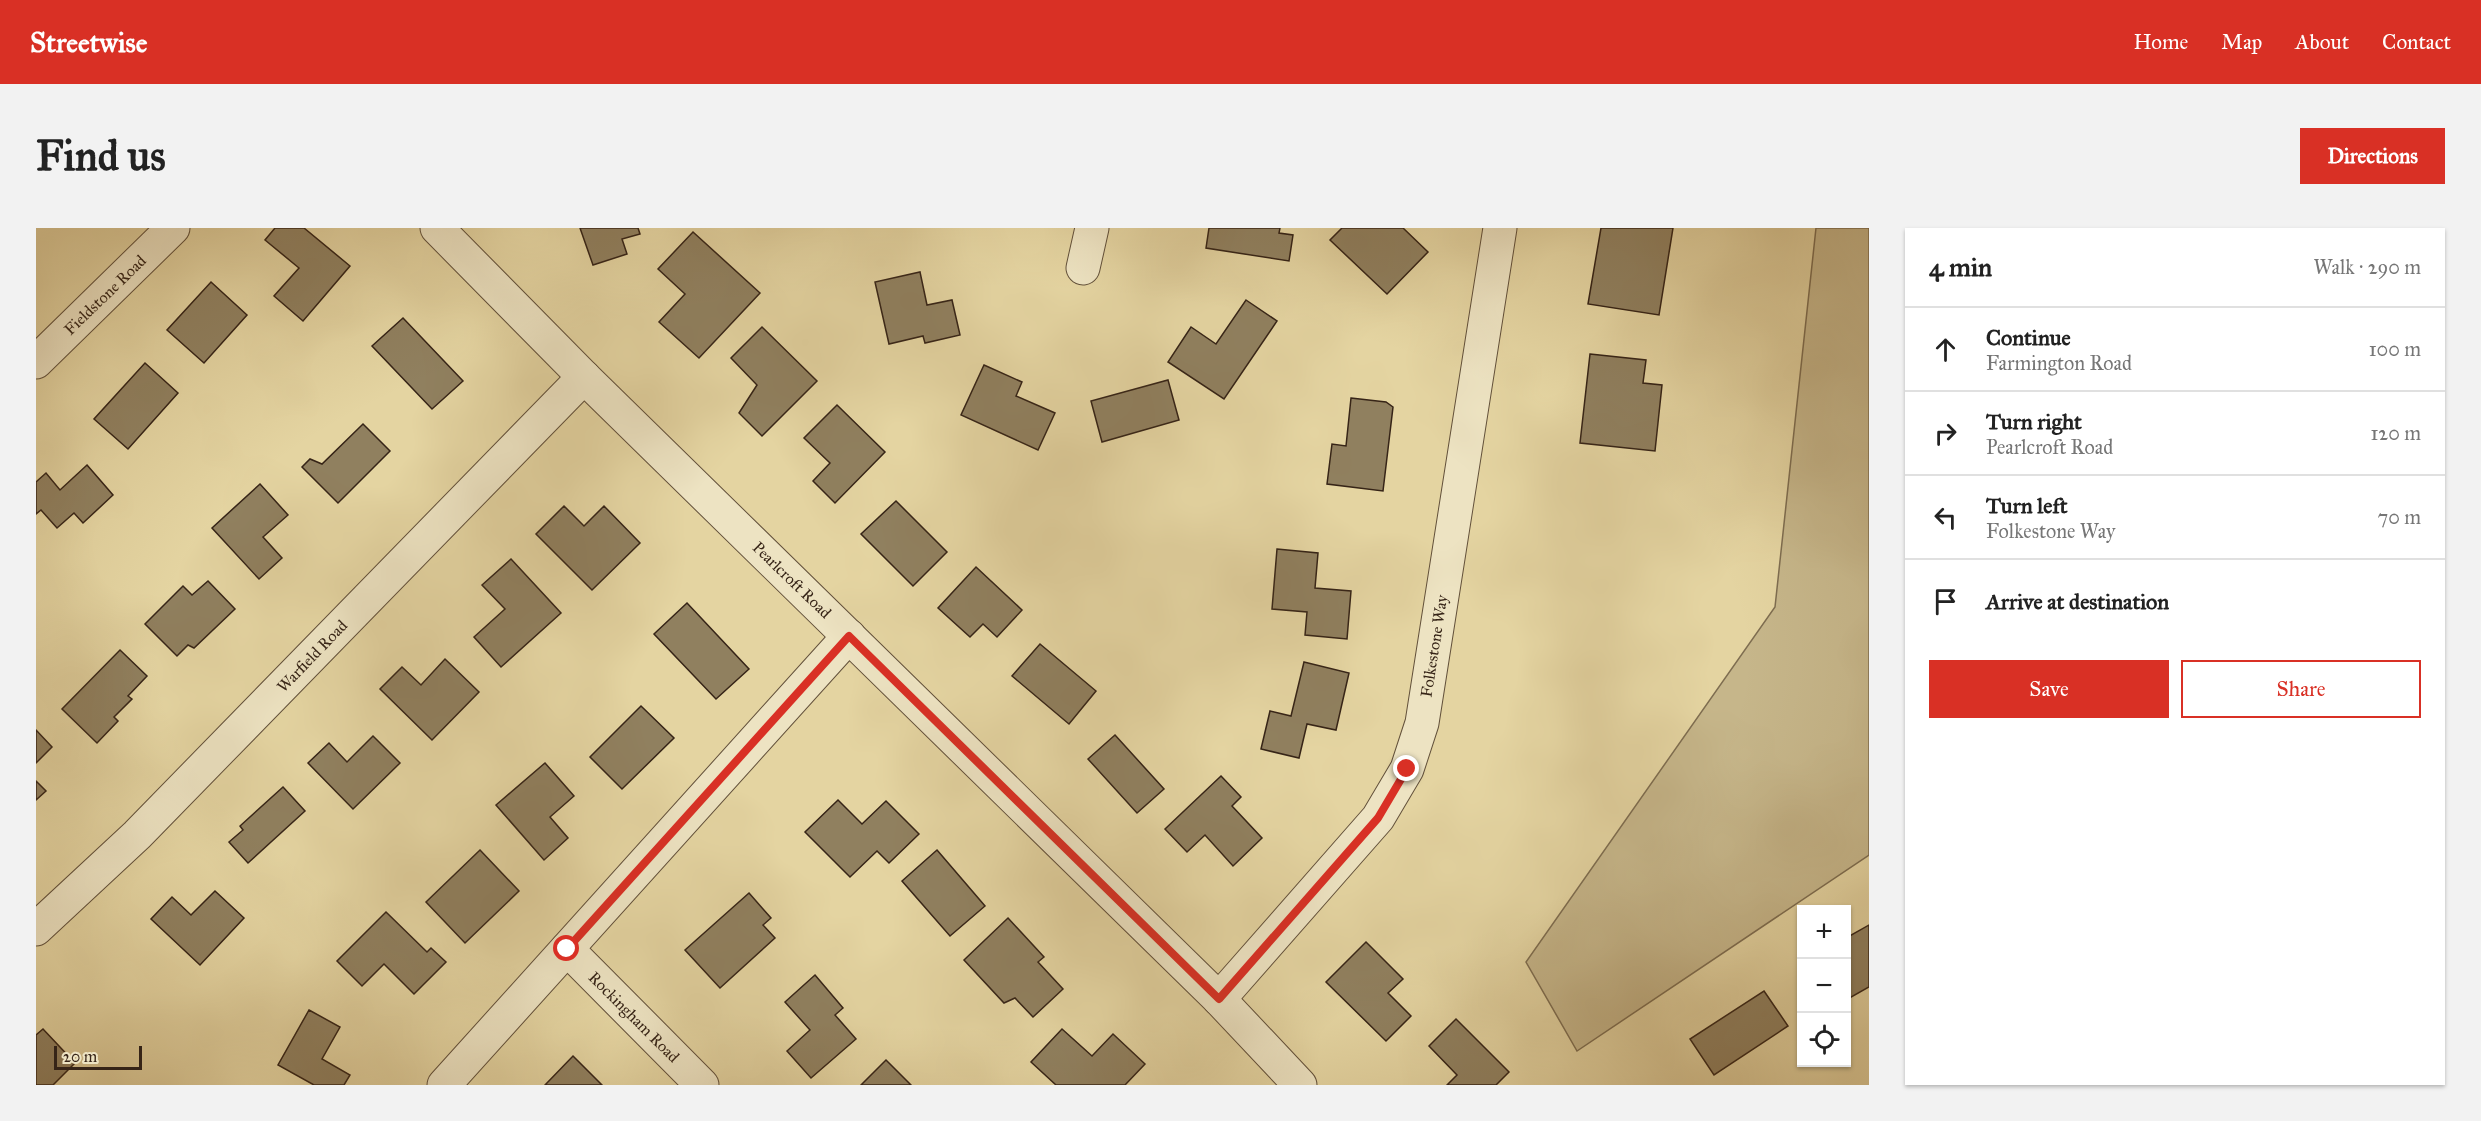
<!DOCTYPE html>
<meta charset="utf-8">
<style>
:root{--surface:#fff;--page:#f2f2f2;--text:#222;--muted:#767676;--line:#e0e0e0;--accent:#d93025}
body{margin:0;font-family:"IM FELL Great Primer",serif;background:var(--page);color:var(--text)}
.controls{position:absolute;right:18px;bottom:18px;display:grid;overflow:hidden;border-radius:0px;box-shadow:0 2px 4px #0004}
.controls button{width:54px;height:54px;display:grid;place-items:center;padding:0;border:0;border-bottom:2px solid var(--line);background:var(--surface);color:var(--text);font:30px sans-serif}
.scale{position:absolute;left:18px;bottom:15px;width:88px;box-sizing:border-box;padding-left:6px;border:3px solid #362417;border-top:0;font-size:16px;line-height:21px;white-space:nowrap;color:#362417;-webkit-text-stroke:4px #ede3c2;paint-order:stroke}
.stop{position:absolute;width:18px;height:18px;margin:-14px;border:4px solid #d93025;border-radius:50%;background:#fff}
.stop.end{background:#d93025;border-color:#fff;box-shadow:0 2px 6px #0008}
.list{margin:0;padding:0;list-style:none}
h2{display:flex;justify-content:space-between;align-items:center;height:78px;margin:0;padding:0 24px;font-size:26px}
h2 small{font-size:20px;font-weight:400;color:var(--muted)}
.list li{display:grid;grid-template-columns:39px 1fr auto;gap:18px;align-items:center;box-sizing:border-box;height:84px;padding:0 24px;border-top:2px solid var(--line)}
.list b{display:block;font-size:22px;white-space:nowrap}
.list p{margin:0;font-size:20px;white-space:nowrap;color:var(--muted)}
.list em{font-size:20px;font-style:normal;color:var(--muted)}
.actions{display:flex;gap:12px;padding:18px 24px}
.actions a{flex:1;padding:14px 0;border:2px solid var(--accent);border-radius:0px;text-align:center;font-size:21px;color:var(--accent)}
.actions .main{background:var(--accent);color:#fff}
.icon{flex:none;width:33px;height:33px;fill:none;stroke:currentColor;stroke-width:2;stroke-linecap:round;stroke-linejoin:round}
.map{position:relative;flex:none;width:1833px;height:857px;overflow:hidden;border-radius:0px}
header{display:flex;align-items:center;gap:36px;box-sizing:border-box;height:84px;padding:0 30px;background:var(--accent);color:#fff}
header strong{font-size:28px}
nav{display:flex;gap:33px;margin-inline-start:auto;font-size:21px}
.intro{display:flex;align-items:center;justify-content:space-between;box-sizing:border-box;height:144px;padding:0 36px}
h1{margin:0;font-size:42px}
.button{padding:15px 27px;border-radius:0px;background:var(--accent);color:#fff;font-size:21px;font-weight:700}
main{display:flex;gap:36px;padding:0 36px}
aside{flex:1;background:var(--surface);border-radius:0px;box-shadow:0 2px 4px #0004}
.map>svg:first-child{display:block}
.green{fill:#c6b68a;stroke:#7e6d50;stroke-width:1.5}
.building{fill:#90805f;stroke:#362417;stroke-width:1.5}
.lines{fill:none;stroke-linecap:round;stroke-linejoin:round}
.minor-casing{stroke:#62503a;stroke-width:35}
.minor{stroke:#ede3c2;stroke-width:33}
.route{stroke:#d93025;stroke-width:8}
.labels{text-anchor:middle;dominant-baseline:central;stroke-width:4.5;stroke-linejoin:round;paint-order:stroke}
.street-label{font-size:16px;fill:#362417;stroke:#ede3c2}
</style>
<header>
<strong>Streetwise</strong>
<nav><a>Home</a><a>Map</a><a>About</a><a>Contact</a></nav>
</header>
<div class="intro"><h1>Find us</h1><a class="button">Directions</a></div>
<main>
<div class="map">
<svg width="1833" height="857" viewBox="0 0 1833 857">
<rect width="100%" height="100%" fill="#e4d4a1"/>
<filter id="stains"><feTurbulence type="fractalNoise" baseFrequency=".00333" numOctaves="4"/><feColorMatrix values="0 0 0 0 .2 0 0 0 0 .09 0 0 0 0 .02 0 0 0 .5 -.17"/></filter>
<radialGradient id="worn" r=".72"><stop offset=".6" stop-color="#630" stop-opacity="0"/><stop offset="1" stop-color="#630" stop-opacity=".3"/></radialGradient>
<path class="green" d="M1780 0H1833V627L1541 823 1490 734 1739 379Z"/>
<g class="building">
<path d="M239 0H268L314 38 267 93 238 68 263 40 229 12Z"/>
<path d="M544 0H602L604 6 586 11 591 26 557 37Z"/>
<path d="M1173 0H1244L1243 5 1257 7 1253 33 1170 20Z"/>
<path d="M1306 0H1367L1392 24 1351 66 1294 12Z"/>
<path d="M1565 0H1637L1623 87 1552 76Z"/>
<path d="M657 4 724 65 663 130 623 94 649 66 622 41Z"/>
<path d="M884 44 891 77 916 72 924 107 889 115 887 108 853 116 839 54Z"/>
<path d="M175 54 211 87 168 135 131 102Z"/>
<path d="M1210 72 1241 93 1188 171 1132 134 1155 99 1180 116Z"/>
<path d="M367 90 427 153 396 181 336 118Z"/>
<path d="M726 99 781 153 726 208 703 185 721 157 695 130Z"/>
<path d="M1554 126 1610 132 1607 155 1626 157 1619 223 1544 215Z"/>
<path d="M109 135 142 165 92 221 58 191Z"/>
<path d="M948 137 986 154 980 168 1019 185 1002 222 925 187Z"/>
<path d="M1132 152 1143 192 1066 214 1055 173Z"/>
<path d="M1315 170 1350 174 1357 179 1347 263 1291 256 1296 216 1310 218Z"/>
<path d="M801 177 849 224 799 275 777 253 794 235 768 210Z"/>
<path d="M327 196 354 223 302 275 266 239 274 231 286 236Z"/>
<path d="M51 237 77 267 47 295 38 285 21 300 5 282 0 286V254L10 245 24 262Z"/>
<path d="M224 256 252 287 227 309 246 330 223 351 176 300Z"/>
<path d="M860 273 911 324 877 358 825 306Z"/>
<path d="M528 278 548 298 568 278 604 315 556 362 500 306Z"/>
<path d="M1241 321 1282 325 1279 360 1315 363 1311 411 1269 407 1271 384 1236 381Z"/>
<path d="M475 331 525 385 465 439 438 409 469 381 446 357Z"/>
<path d="M940 339 986 382 961 409 947 396 934 409 902 380Z"/>
<path d="M172 353 199 381 158 420 152 417 141 428 109 396 147 358 156 367Z"/>
<path d="M651 375 713 441 680 471 618 406Z"/>
<path d="M1004 416 1060 463 1033 496 976 448Z"/>
<path d="M84 422 111 448 92 468 96 471 78 489 82 493 61 515 26 481Z"/>
<path d="M409 431 443 464 396 512 344 461 366 439 385 457Z"/>
<path d="M1268 434 1313 445 1300 502 1271 496 1263 530 1225 521 1234 483 1255 488Z"/>
<path d="M605 478 638 510 586 561 554 529Z"/>
<path d="M0 502 16 519 0 535Z"/>
<path d="M1079 507 1128 561 1101 585 1052 531Z"/>
<path d="M337 508 364 535 317 581 272 535 293 515 311 534Z"/>
<path d="M509 535 538 568 514 589 532 610 508 632 460 577Z"/>
<path d="M1185 548 1205 569 1196 578 1226 610 1197 638 1169 607 1151 624 1129 601Z"/>
<path d="M0 553 10 563 0 572Z"/>
<path d="M247 559 269 583 212 635 193 614 207 602 204 598Z"/>
<path d="M802 572 826 596 850 573 883 606 853 635 841 623 814 649 769 604Z"/>
<path d="M444 622 483 663 429 715 390 674Z"/>
<path d="M901 622 949 678 914 708 866 653Z"/>
<path d="M179 663 208 690 164 737 115 691 136 669 155 687Z"/>
<path d="M713 665 735 690 727 697 739 710 684 760 649 722Z"/>
<path d="M350 684 391 724 395 720 410 734 378 766 348 736 326 758 301 733Z"/>
<path d="M972 690 1008 729 1002 734 1027 761 997 789 979 770 968 775 928 732Z"/>
<path d="M1833 697V759L1810 772V710Z"/>
<path d="M1330 714 1367 751 1352 765 1375 788 1350 813 1290 754Z"/>
<path d="M779 747 807 780 799 787 820 811 775 850 751 823 774 802 749 774Z"/>
<path d="M1728 763 1752 798 1678 847 1654 811Z"/>
<path d="M273 782 304 799 286 831 314 847 308 857H278L242 837Z"/>
<path d="M1420 791 1473 844 1460 857H1411L1421 847 1393 818Z"/>
<path d="M7 801 39 835 17 857H0V807Z"/>
<path d="M1026 801 1056 828 1077 806 1109 836 1089 857H1020L995 834Z"/>
<path d="M537 828 566 857H509Z"/>
<path d="M850 832 875 857H825Z"/>
</g>
<g class="lines">
<g class="minor-casing">
<g id="minor">
<path d="M401 0 548 149 1183 771 1264 857"/>
<path d="M1047 40 1056 0"/>
<path d="M0 134 137 0"/>
<path d="M0 701 101 607 548 149"/>
<path d="M531 721 666 857"/>
<path d="M1183 771 1342 590 1371 541 1386 495 1464 0"/>
<path d="M408 857 813 408"/>
</g>
</g>
<use href="#minor" class="minor"/>
</g>
<g class="lines">
<path class="route" d="M531 721 813 408 1183 771 1342 590 1371 541"/>
</g>
<g class="labels">
<g class="street-label">
<text transform="translate(69 67) rotate(-44)">Fieldstone Road</text>
<text transform="translate(756 352) rotate(44)">Pearlcroft Road</text>
<text transform="translate(1398 418) rotate(-81)">Folkestone Way</text>
<text transform="translate(276 428) rotate(-46)">Warfield Road</text>
<text transform="translate(598 789) rotate(45)">Rockingham Road</text>
</g>
</g>
<rect width="100%" height="100%" filter="url(#stains)"/>
<rect width="100%" height="100%" fill="url(#worn)"/>
</svg>
<div class="controls">
<button>+</button>
<button>−</button>
<button><svg class="icon" aria-label="locate" viewBox="0 0 24 24"><circle cx="12" cy="12" r="6"/><path d="M12 2v4M12 18v4M2 12h4M18 12h4"/></svg></button>
</div>
<div class="scale">20 m</div>
<div class="stop" style="left:531px;top:721px"></div>
<div class="stop end" style="left:1371px;top:541px"></div>
</div>
<aside>
<h2>4 min<small>Walk · 290 m</small></h2>
<ul class="list">
<li><svg class="icon" aria-label="ahead" viewBox="0 0 24 24"><path d="M12 20V5M6 11l6-6 6 6"/></svg><div><b>Continue</b><p>Farmington Road</p></div><em>100 m</em></li>
<li><svg class="icon" aria-label="right" viewBox="0 0 24 24"><path d="M7 20v-9h11M14 6l5 5-5 5"/></svg><div><b>Turn right</b><p>Pearlcroft Road</p></div><em>120 m</em></li>
<li><svg class="icon" aria-label="left" viewBox="0 0 24 24"><path d="M17 20v-9H6M10 6l-5 5 5 5"/></svg><div><b>Turn left</b><p>Folkestone Way</p></div><em>70 m</em></li>
<li><svg class="icon" aria-label="arrive" viewBox="0 0 24 24"><path d="M6 21V4h12l-3 4 3 4H6"/></svg><div><b>Arrive at destination</b></div></li>
</ul>
<div class="actions"><a class="main">Save</a><a>Share</a></div>
</aside>
</main>
